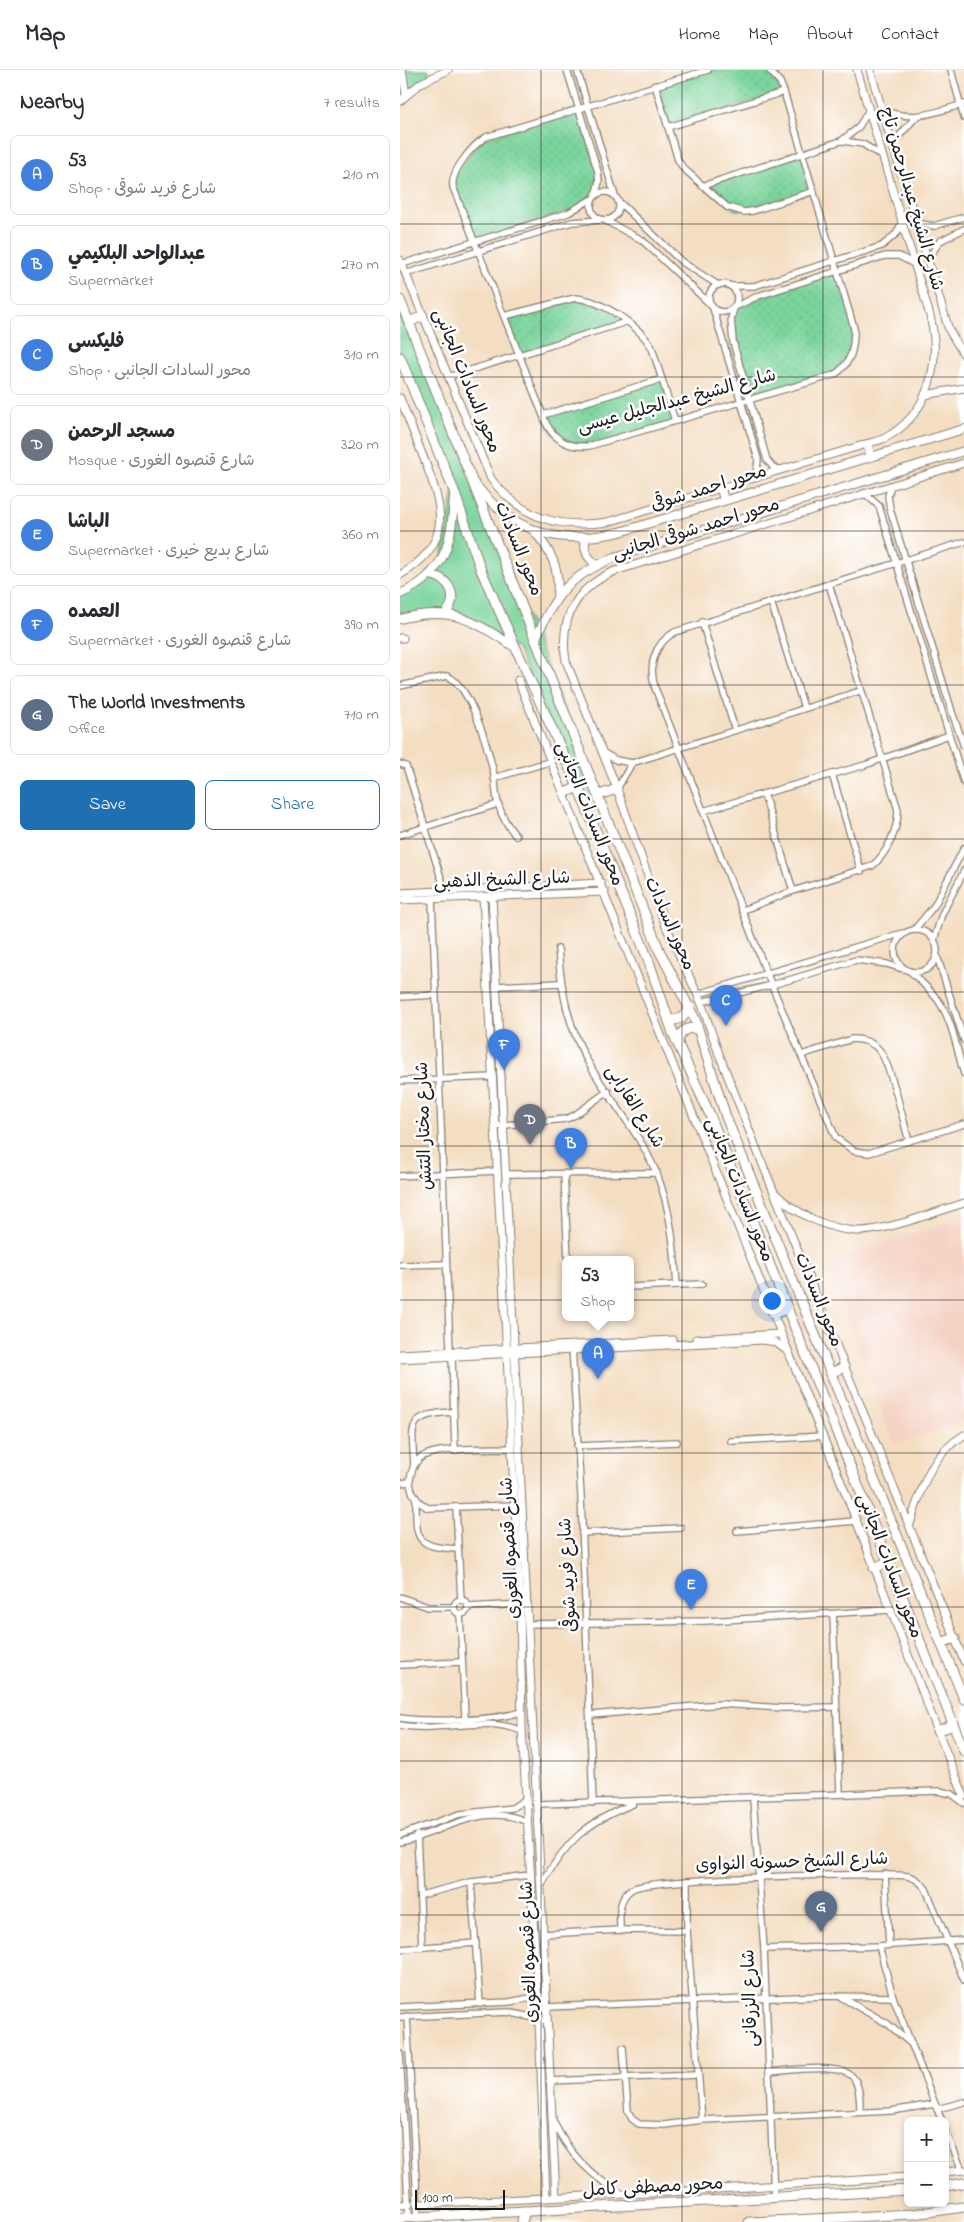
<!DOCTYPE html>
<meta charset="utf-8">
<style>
:root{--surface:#fff;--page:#f7f7f7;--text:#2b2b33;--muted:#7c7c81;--line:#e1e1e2;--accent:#1f6fb2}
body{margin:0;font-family:"Indie Flower","Playpen Sans Arabic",sans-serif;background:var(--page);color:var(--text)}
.controls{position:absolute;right:15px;bottom:15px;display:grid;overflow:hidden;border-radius:8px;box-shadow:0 2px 8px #0003}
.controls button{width:45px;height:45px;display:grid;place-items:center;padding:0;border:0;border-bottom:1px solid var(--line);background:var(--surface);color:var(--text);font:25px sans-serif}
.scale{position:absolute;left:15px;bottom:12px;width:90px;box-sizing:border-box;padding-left:5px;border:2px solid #1c1c1c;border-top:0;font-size:14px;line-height:18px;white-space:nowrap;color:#1c1c1c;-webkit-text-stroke:4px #fff;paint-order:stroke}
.you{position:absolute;left:371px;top:1230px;width:18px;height:18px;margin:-12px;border:4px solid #fff;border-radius:50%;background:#1a73e8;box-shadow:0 0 0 8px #1a73e833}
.badge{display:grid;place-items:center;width:32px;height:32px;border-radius:50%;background:var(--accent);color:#fff;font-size:16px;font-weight:700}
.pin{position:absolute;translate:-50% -41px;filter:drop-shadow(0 1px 2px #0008)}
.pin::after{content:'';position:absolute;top:26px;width:18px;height:15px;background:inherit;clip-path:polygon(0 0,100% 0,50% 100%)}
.popup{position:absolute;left:162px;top:1186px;width:72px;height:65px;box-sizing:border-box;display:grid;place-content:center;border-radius:8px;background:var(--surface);filter:drop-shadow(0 1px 4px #0005);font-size:16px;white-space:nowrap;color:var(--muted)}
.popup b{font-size:19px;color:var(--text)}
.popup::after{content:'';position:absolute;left:50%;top:100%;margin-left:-10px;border:10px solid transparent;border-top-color:var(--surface)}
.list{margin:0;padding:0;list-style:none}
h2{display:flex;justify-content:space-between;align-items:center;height:65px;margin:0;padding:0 20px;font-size:21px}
h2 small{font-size:16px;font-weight:400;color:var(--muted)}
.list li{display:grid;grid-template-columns:32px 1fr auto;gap:15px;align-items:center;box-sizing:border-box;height:80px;margin:0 10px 10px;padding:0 10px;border:1px solid var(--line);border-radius:8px}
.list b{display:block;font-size:19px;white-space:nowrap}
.list p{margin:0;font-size:16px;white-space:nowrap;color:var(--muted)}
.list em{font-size:16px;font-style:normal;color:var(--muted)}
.actions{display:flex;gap:10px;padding:15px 20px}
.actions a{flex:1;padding:11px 0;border:1px solid var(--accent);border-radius:8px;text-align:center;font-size:18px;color:var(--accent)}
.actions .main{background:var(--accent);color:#fff}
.map{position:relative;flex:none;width:564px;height:2152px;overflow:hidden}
header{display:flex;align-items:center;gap:30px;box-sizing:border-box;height:70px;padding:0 25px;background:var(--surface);border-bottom:1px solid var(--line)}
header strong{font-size:24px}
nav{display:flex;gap:28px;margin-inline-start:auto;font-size:18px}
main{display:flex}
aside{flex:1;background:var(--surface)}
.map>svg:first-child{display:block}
.built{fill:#f5d2c2}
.grass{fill:#7ad49b;stroke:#4b785c}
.park{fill:url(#park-dots);stroke:#4b785c}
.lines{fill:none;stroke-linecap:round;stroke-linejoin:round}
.minor-casing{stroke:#887d6f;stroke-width:8}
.tertiary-casing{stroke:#887d6f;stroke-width:9}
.secondary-casing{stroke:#887d6f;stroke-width:10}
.primary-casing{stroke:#887d6f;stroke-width:11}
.minor{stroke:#fff;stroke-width:5.5}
.tertiary{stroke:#fff;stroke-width:7}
.secondary{stroke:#fff;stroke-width:8}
.primary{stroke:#fff;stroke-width:9}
.grid{fill:none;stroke:#1c1c1c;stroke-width:1;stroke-opacity:0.55}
.labels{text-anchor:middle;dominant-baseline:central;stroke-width:5;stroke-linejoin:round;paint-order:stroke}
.street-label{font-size:18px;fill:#1c1c1c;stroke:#fff}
</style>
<header>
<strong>Map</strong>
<nav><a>Home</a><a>Map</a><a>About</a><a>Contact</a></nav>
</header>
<main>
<aside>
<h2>Nearby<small>7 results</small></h2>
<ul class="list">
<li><span class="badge" style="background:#3f7fe0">A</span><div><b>53</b><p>Shop · شارع فريد شوقى</p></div><em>210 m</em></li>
<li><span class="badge" style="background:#3f7fe0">B</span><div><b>عبدالواحد البلكيمي</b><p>Supermarket</p></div><em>270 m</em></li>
<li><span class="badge" style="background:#3f7fe0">C</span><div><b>فليكسى</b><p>Shop · محور السادات الجانبى</p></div><em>310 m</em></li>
<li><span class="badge" style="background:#6b7280">D</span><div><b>مسجد الرحمن</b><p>Mosque · شارع قنصوه الغورى</p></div><em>320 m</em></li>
<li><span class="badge" style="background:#3f7fe0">E</span><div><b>الباشا</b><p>Supermarket · شارع بديع خيرى</p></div><em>360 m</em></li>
<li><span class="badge" style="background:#3f7fe0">F</span><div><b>العمده</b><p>Supermarket · شارع قنصوه الغورى</p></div><em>390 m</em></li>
<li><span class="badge" style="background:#5c6f8a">G</span><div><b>The World Investments</b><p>Office</p></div><em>710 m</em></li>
</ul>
<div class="actions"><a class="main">Save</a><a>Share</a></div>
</aside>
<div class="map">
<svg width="564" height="2152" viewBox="0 0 564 2152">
<defs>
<pattern id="park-dots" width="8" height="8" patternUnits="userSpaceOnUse" patternTransform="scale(1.25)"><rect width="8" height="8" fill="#7ad49b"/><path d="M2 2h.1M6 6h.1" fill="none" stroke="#69b585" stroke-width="1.8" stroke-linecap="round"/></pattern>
</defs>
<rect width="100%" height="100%" fill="#fff"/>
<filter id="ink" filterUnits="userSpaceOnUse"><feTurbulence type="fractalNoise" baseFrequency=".02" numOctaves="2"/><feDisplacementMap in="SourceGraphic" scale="10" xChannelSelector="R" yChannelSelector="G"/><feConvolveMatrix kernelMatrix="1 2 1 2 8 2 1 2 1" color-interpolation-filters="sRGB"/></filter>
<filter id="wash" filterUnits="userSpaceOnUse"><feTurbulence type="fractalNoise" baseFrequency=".0096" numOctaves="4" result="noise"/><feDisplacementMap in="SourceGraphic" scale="20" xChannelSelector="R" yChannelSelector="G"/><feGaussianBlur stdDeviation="1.12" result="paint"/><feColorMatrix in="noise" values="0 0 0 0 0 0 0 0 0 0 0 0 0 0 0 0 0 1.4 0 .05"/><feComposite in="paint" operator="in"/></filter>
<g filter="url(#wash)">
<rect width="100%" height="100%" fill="#f4dec2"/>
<path class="built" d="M564 1147V1353L494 1374 426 1192Z"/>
<g class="grass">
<path d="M2 0H28L31 7 6 24Z"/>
<path d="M0 228 199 725 184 732 117 579 59 546 0 549V524L13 517 42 488 54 421 0 287Z"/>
</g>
<g class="park">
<path d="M308 0H368L384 22 268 57 255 15Z"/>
<path d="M179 38 198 102 195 126 183 136 75 172 53 112V108L81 70Z"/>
<path d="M403 84 414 121 353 141 335 140 302 116Z"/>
<path d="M437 200 454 258 453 279 440 301 349 329 331 261 335 237Z"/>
<path d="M175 228 200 235 226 252 119 285 104 246Z"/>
<path d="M262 309 275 351C250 358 185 383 163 372 152 367 147 355 143 345Z"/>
</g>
</g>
<g filter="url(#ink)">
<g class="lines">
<g class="minor-casing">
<g id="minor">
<path d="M167 0 198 102 199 112 195 126"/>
<path d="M177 0 215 126"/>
<path d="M308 0 86 67C73 75 50 101 53 117L146 353C155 371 169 378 189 376L434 305C452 293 454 279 454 258L384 22 380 12 369 0"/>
<path d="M551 0 564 48"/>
<path d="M255 15 278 90 283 98 327 137 344 142 353 141 414 121"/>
<path d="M482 40C515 52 532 43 564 34"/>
<path d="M268 57 384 22"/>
<path d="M443 71 463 74 482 86"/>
<path d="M492 74 516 47"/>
<path d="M302 116 441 71 458 58 469 40"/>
<circle cx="205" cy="136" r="14"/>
<path d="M218 131 282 192 318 215"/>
<path d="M206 151 242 170 311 235"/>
<path d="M515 153 534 156 564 147"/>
<path d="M527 190 540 171 564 159"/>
<path d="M2 194 168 143 190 130"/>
<path d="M5 204 172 152 201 150"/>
<circle cx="323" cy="228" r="14"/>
<path d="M331 216H354L482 176 497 163 502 152"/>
<path d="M335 237 358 226 485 186H499L514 194"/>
<path d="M313 238 358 389 357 399 352 409"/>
<path d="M334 238 331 249 333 272 367 390 373 397 382 400"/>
<path d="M104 246 175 228C200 229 240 256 252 278L275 351"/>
<path d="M48 307 226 252"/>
<path d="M143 345 262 309"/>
<path d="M491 415 488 426 490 439 553 645 564 676"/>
<path d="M464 423 479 436 564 713"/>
<path d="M564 472 275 562C254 574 248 595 255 618L367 904 436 1068 454 1081 469 1083 564 1054"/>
<path d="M371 532 404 638"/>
<path d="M302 552 335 660"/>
<path d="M0 616 47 606C71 615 89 681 94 705 96 716 95 726 99 736 102 748 109 757 116 766"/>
<path d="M202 682 216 690 232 693 460 621"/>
<path d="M0 694 6 696 46 824"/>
<path d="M432 704 461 801"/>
<path d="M94 708 152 691"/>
<path d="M217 719 232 693"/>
<path d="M364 724 393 821"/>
<path d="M303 741 465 695 549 665"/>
<path d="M0 765 98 734"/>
<path d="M32 829 50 1281"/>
<path d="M343 840 393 821 472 796C487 784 498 759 498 740L429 514"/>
<circle cx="516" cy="881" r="21"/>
<path d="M514 860 534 836 564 778"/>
<path d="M534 870 542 844 564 801"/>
<path d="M158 879C161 922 169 961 192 999 213 1034 240 1064 256 1102 271 1139 274 1176 277 1215"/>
<path d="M537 886 564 970"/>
<path d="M511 902C521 912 532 921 540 933 553 953 557 981 564 1004"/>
<path d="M97 916 160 913"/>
<path d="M298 924 503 863"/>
<path d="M0 927 35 925"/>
<path d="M301 932 372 915 456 890 487 894 503 899"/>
<path d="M401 985 452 969C463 969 473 972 480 981 491 996 503 1050 509 1071"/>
<path d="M0 1011 93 1007"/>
<path d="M95 1056 166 1049 175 1045 208 1021"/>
<path d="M107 1104 257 1103"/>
<path d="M164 1104 168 1190"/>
<path d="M0 1106 97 1101"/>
<path d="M0 1195 46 1194"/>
<path d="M230 1217 302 1214"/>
<path d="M172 1277 181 1427 193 1733"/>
<path d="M52 1287 55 1381"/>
<path d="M331 1371 423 1366"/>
<path d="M177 1376 277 1372"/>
<path d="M112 1378C92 1379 33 1376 19 1389 14 1394 11 1402 10 1410 10 1423 17 1432 28 1438L115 1435"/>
<path d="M14 1396C12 1354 6 1345 53 1342"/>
<path d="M0 1413 10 1412"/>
<path d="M16 1428C16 1469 14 1477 58 1479"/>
<path d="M56 1437 61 1530"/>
<path d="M337 1461 456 1451"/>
<path d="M182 1463 281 1458"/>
<path d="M0 1527 28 1537H54"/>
<circle cx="61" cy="1537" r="7"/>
<path d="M68 1537 128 1534"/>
<path d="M60 1544 65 1648"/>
<path d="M433 1544 440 1723"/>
<path d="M130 1554 306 1551 490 1540"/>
<path d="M0 1595 61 1592"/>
<path d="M191 1645 321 1634 382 1638 436 1637"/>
<path d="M0 1648C24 1652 101 1651 122 1641"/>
<path d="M0 1655C40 1663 84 1645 122 1661"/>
<path d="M353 1728 364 1879 374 2127"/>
<path d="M138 1734 539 1721 552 1724 564 1733"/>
<path d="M0 1765 60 1744 112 1738 126 1729"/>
<path d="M17 1765 22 1877"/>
<path d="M0 1772C42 1763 83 1731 127 1752"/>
<path d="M485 1804 489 1875"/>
<path d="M287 1811V1861L302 2050"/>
<path d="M71 1812 80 1934"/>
<path d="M142 1814C166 1771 187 1752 233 1734"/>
<path d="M21 1825 71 1812 130 1805"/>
<path d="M220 1860C220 1845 217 1829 232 1819 248 1808 479 1802 508 1806 516 1808 521 1812 526 1819L564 1910"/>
<path d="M143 1864 220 1860 287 1861"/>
<path d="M479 1876 493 1927 537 2039 564 2032"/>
<path d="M0 1879 76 1873"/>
<path d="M364 1879 479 1876 564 1870"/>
<path d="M441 1927 488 1954 510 1973"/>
<path d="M0 1937 109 1932 146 1925"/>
<path d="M147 1937 423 1926 493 1927"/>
<path d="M7 1946 18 2147"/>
<path d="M0 1947 108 1942 143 1950"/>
<path d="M223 1978 228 2041 232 2049 239 2054 264 2055 302 2050 491 2041 535 2034 542 2051"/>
<path d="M0 1984 9 2148"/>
<path d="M369 2002C388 2001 445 1991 455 2010 460 2019 460 2031 460 2041"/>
<path d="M149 2011 297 2005"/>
<path d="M153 2050C167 2082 192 2107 222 2124"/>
<path d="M545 2059 562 2100"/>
</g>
</g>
<g class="tertiary-casing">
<g id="tertiary">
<path d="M2 0 6 24"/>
<path d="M470 0 549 260 564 285"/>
<path d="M0 31 21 13 48 0"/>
<path d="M0 190 91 409C123 449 158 459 208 452L483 369C529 346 542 293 530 246L457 0"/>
<path d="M525 325 564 318"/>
<path d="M0 328C8 348 16 369 24 389 43 437 54 474 0 505"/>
<path d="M564 393 215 501C175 518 159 549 166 591L217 719 265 854 301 932 319 984 361 1090 564 1591"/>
<path d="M0 568H3"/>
<path d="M118 610C219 858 317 1107 418 1355 469 1478 513 1603 564 1726"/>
<path d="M0 823 201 813"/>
<path d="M92 826C115 1260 136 1694 156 2127"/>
<path d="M83 827 120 1535 122 1658 139 1950 146 2128"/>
<path d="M0 830 205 822"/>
<path d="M376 1124C396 1144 428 1159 456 1161 484 1162 535 1142 564 1133"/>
<path d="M296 1269 380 1264"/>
<path d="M0 1284 273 1270"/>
<path d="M0 1289 363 1270 375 1272 386 1280"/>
<path d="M510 1454C522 1418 529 1386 564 1365"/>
<path d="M545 2102 564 2100"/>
<path d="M17 2134 270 2122 508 2107"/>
<path d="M0 2135 9 2134"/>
</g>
</g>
<g class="secondary-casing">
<g id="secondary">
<path d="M467 374 471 387"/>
<path d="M75 414C115 464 158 476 220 462L564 359"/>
<path d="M321 419 324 430"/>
<path d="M134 461C151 481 161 500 157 527"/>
<path d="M186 468C183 480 187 488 197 495"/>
<path d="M31 505C50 509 59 527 46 543"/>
<path d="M0 524C46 504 52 472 54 426"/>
<path d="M0 549C52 535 74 551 116 578"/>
<path d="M136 568C157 521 168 508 215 487L564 381"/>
</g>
</g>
<g class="primary-casing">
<g id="primary">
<path d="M0 230 260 882 295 949 326 1047 564 1629"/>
<path d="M9 252 23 246"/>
<path d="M0 287 54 421 81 500 178 717 248 889 273 963 310 1045 564 1681"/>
<path d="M165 723 178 717"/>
<path d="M199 725 217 719"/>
<path d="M269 951 282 948 290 937"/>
<path d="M278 974C278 963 286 956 297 959"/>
<path d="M373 1244 386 1239"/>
<path d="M431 1303 444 1297"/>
<path d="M474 1498 488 1492"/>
<path d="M541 1573 555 1568"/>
<path d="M537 1661 553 1655"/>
<path d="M545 2116 564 2113"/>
<path d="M0 2148 508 2120"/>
<path d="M122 2152 125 2141"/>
<path d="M349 2152 513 2144 564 2137"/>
</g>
</g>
<use href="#minor" class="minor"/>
<use href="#tertiary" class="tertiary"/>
<use href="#secondary" class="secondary"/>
<use href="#primary" class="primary"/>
</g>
</g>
<path class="grid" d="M141 0V2152M282 0V2152M423 0V2152M0 154H564M0 307H564M0 461H564M0 615H564M0 769H564M0 922H564M0 1076H564M0 1230H564M0 1383H564M0 1537H564M0 1691H564M0 1845H564M0 1998H564"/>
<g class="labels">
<g class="street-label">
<text transform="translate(511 129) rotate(74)">شارع الشيخ عبدالرحمن تاج</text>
<text transform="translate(66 311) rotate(68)">محور السادات الجانبى</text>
<text transform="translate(277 332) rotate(-15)">شارع الشيخ عبدالجليل عيسى</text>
<text transform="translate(309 419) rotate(-17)">محور احمد شوقى</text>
<text transform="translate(296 460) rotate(-17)">محور احمد شوقى الجانبى</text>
<text transform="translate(118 479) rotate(68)">محور السادات</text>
<text transform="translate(189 744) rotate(68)">محور السادات الجانبى</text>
<text transform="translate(102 811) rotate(-2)">شارع الشيخ الذهبى</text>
<text transform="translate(269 854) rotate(66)">محور السادات</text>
<text transform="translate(234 1037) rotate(58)">شارع الفارابى</text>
<text transform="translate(25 1056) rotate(-92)">شارع مختار التتش</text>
<text transform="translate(339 1120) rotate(68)">محور السادات الجانبى</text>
<text transform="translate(418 1230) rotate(68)">محور السادات</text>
<text transform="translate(111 1478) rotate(-93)">شارع قنصوه الغورى</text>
<text transform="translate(489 1496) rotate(69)">محور السادات الجانبى</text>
<text transform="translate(169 1505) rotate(-93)">شارع فريد شوقى</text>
<text transform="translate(392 1793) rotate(-2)">شارع الشيخ حسونه النواوى</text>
<text transform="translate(130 1882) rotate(-92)">شارع قنصوه الغورى</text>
<text transform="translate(351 1928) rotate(-92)">شارع الزرقانى</text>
<text transform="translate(253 2118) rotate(-3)">محور مصطفى كامل</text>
</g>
</g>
</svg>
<div class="controls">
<button>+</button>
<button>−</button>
</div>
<div class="scale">100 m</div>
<div class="you"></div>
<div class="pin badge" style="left:198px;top:1309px;background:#3f7fe0">A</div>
<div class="popup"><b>53</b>Shop</div>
<div class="pin badge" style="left:171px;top:1099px;background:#3f7fe0">B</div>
<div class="pin badge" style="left:326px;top:956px;background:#3f7fe0">C</div>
<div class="pin badge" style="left:130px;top:1075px;background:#6b7280">D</div>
<div class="pin badge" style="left:291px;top:1540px;background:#3f7fe0">E</div>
<div class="pin badge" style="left:104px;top:1000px;background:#3f7fe0">F</div>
<div class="pin badge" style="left:421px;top:1862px;background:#5c6f8a">G</div>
</div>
</main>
